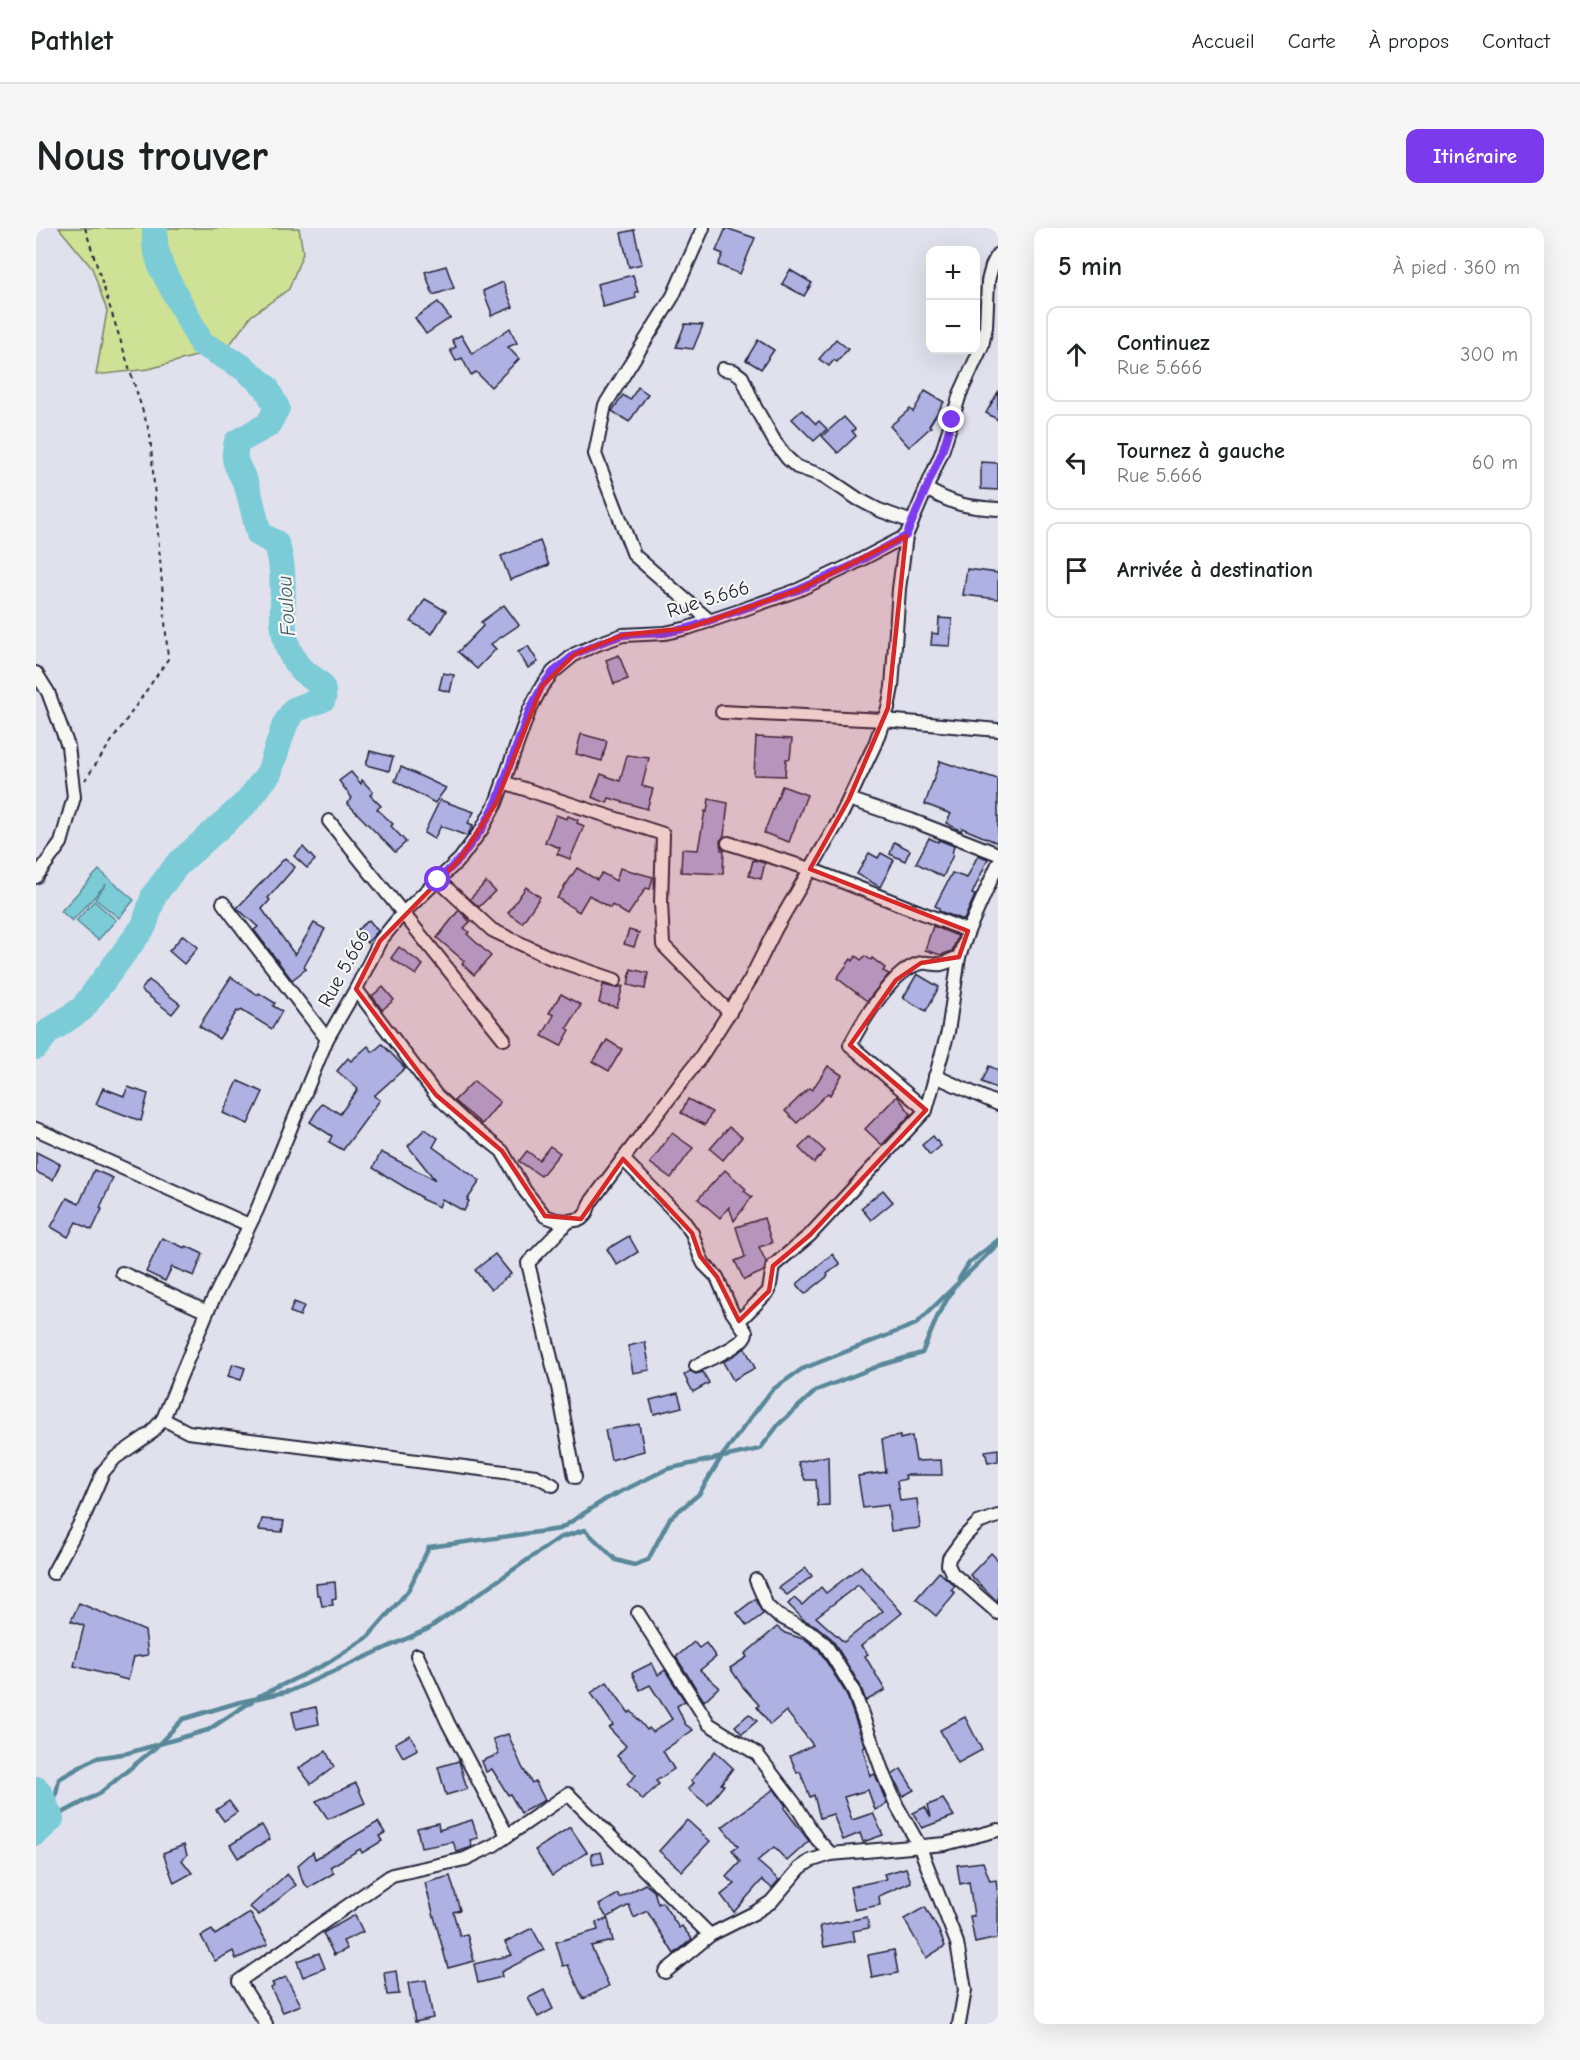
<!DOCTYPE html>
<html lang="fr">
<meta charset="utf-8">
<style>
:root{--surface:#fff;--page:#f6f6f6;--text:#202124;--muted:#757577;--line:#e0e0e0;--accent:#7c3aed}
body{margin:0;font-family:"Comic Neue",sans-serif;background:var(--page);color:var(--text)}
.controls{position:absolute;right:18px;top:18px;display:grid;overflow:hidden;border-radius:12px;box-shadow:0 6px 24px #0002}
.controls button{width:54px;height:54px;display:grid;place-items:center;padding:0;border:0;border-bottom:2px solid var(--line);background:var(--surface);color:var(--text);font:30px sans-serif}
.stop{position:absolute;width:18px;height:18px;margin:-14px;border:4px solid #7c3aed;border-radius:50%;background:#fff}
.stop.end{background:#7c3aed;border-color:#fff;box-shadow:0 2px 6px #0008}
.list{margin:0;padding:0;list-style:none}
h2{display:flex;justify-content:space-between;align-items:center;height:78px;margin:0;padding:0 24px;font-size:26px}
h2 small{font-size:20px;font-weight:400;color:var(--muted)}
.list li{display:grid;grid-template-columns:39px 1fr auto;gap:18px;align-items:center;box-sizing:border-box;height:96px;margin:0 12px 12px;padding:0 12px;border:2px solid var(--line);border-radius:12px}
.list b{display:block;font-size:22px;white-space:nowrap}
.list p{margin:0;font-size:20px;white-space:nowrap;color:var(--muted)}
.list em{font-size:20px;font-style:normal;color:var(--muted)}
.icon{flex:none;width:33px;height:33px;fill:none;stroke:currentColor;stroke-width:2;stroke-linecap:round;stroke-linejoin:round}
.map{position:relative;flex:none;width:962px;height:1796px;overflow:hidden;border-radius:12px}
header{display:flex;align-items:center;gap:36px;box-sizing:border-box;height:84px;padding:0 30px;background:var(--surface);border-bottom:2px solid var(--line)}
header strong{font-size:28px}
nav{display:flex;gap:33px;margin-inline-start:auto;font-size:21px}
.intro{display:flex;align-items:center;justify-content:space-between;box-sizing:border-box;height:144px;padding:0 36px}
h1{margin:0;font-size:42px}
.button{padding:15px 27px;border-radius:12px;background:var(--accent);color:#fff;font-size:21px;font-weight:700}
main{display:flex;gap:36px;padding:0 36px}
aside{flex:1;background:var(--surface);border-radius:12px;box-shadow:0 6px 24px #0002}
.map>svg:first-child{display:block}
.green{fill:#cee195;stroke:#788268;stroke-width:1.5}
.water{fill:#7cccd7;stroke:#588899;stroke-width:1.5}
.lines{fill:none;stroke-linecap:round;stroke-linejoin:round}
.stream{stroke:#588899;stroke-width:4.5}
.river{stroke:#7cccd7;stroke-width:26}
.building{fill:#aeb1e2;stroke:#22223b;stroke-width:1.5;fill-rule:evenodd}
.minor-casing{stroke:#22223b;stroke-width:16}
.path{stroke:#22223b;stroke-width:2;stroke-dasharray:4.5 4.5;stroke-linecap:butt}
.minor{stroke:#f6f6f2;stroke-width:12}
.route{stroke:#7c3aed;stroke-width:8}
.marked{fill:#d62828;fill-opacity:0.2;stroke:#d62828;stroke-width:4.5;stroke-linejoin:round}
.labels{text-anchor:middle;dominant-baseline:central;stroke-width:4.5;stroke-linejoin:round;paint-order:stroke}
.street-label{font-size:20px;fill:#22223b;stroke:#f6f6f2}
.water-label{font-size:21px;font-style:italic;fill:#3d556a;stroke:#f6f6f2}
</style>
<header>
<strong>Pathlet</strong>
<nav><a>Accueil</a><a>Carte</a><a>À propos</a><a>Contact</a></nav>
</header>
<div class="intro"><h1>Nous trouver</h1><a class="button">Itinéraire</a></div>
<main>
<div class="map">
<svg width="962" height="1796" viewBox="0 0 962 1796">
<rect width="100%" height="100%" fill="#e0e1ed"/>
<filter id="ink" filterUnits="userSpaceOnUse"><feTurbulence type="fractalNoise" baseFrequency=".0167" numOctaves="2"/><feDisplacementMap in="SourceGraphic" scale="12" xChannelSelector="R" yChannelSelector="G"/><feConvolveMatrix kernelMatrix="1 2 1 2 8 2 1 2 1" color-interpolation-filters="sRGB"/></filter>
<g filter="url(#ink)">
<path class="green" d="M23 0H263L267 25 253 61 215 88 192 119 113 141 60 147 71 83 56 40Z"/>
<g class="water">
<path d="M63 642 98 672 83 690 59 671 70 656 36 693 25 683Z"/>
<path d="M58 673 80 692 62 712 40 693Z"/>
</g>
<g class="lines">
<g class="stream">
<path d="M923 1051 933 1035 962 1012"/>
<path d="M223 1468 290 1436 332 1409 372 1363 393 1319 524 1301 570 1271 631 1241 724 1221 743 1196 781 1162 845 1137 886 1125 903 1085 916 1063"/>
<path d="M15 1591 64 1565 118 1521 147 1491 204 1474 254 1463 392 1401 523 1310 549 1302 580 1332 598 1337 612 1332 634 1290 663 1266 686 1228 736 1162 766 1141 880 1096 962 1016"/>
<path d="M15 1591 23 1551 60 1530 92 1525 172 1502 216 1473"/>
</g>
<g class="river">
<path d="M0 819 12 804 46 781 108 698 118 667 141 637 211 574 233 545 249 496 258 482 287 471C290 452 273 451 264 440 259 436 255 426 252 420 241 387 253 349 240 315L223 306C219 291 216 274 211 259 205 241 194 235 201 214L232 197 241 180 230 159 208 140 165 115 125 39 119 18V0"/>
<path d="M0 1561 5 1567 15 1591 0 1605"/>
</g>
</g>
<g class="building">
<path d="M690 0 719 10 704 46 682 37 687 26 680 23Z"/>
<path d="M598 2 606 36 593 39 585 5Z"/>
<path d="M410 38 418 60 397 67 389 44Z"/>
<path d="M754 42 776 55 768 68 746 56Z"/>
<path d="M597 47 602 64H599L600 70 567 79 561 56Z"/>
<path d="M467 54 477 79 455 88V83L447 63Z"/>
<path d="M402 74 414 90 390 106 379 90Z"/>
<path d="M649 96 667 97 657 121 640 119Z"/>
<path d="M474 100 481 115 472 119 483 131 455 159 440 144 435 147 426 130 420 133 414 122 420 119 416 112 425 107 436 126Z"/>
<path d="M800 111 812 121 801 134 798 132 793 138 783 131Z"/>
<path d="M722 112 738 122 725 141 710 132Z"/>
<path d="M602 159 612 166 593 194 576 183 587 167 594 172Z"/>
<path d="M889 163 908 174 893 198 895 199 873 219 854 198 874 181 877 184Z"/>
<path d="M962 164V192L950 185Z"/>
<path d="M766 182 780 196 783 193 791 201 778 213 756 191Z"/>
<path d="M808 189 819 201 816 203 820 208 802 225 786 208Z"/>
<path d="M945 234 962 235V262L945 261Z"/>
<path d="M504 313 513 337 474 352 465 328Z"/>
<path d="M931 341 962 345V371L927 367Z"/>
<path d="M389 371 410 383 396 406 375 394Z"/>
<path d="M468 377 483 397 455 416 460 421 441 441 422 424 447 398 445 394Z"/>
<path d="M903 390 916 391 914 418 895 417 896 405 902 406Z"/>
<path d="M492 418 502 434 492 440 482 424Z"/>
<path d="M583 427 592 451 578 456 570 432Z"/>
<path d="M407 445 418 447 414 464 403 461Z"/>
<path d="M545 506 571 513 566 533 540 526Z"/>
<path d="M720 509 756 511 754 531H750L749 548 718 547Z"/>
<path d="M334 523 357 529 353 543 330 537Z"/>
<path d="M591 527 613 530 606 558 617 561 611 581 573 570 571 575 556 569 565 546 584 553Z"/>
<path d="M904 533 946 547V546L962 551V615L926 600 925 603 910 595 915 586 889 576Z"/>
<path d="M365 539 410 560 399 575 359 553Z"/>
<path d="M315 544 325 556 326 552 337 564 334 567 345 578 341 581 357 596 355 598 370 614 359 624 311 575 316 570 303 553Z"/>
<path d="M746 558 771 567 753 614 728 605Z"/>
<path d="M673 571 692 575 688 608 684 613 685 622H688L687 646 645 644 646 621 662 622 669 583 671 584Z"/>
<path d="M404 572 438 584 432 595 437 597 431 608 405 598 398 611 388 605Z"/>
<path d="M520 587 531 591 532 588 542 592 541 595 548 598 534 631 521 626 524 620 509 614Z"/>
<path d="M893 610 902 614 903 612 918 618 916 626 917 627 907 649 880 635Z"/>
<path d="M858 614 874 622 869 633 854 626Z"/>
<path d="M267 619 279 632 271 640 258 628Z"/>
<path d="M833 625 842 630 845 625 858 632 844 659 821 646Z"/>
<path d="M942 627 952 631 936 666 939 667 928 692 903 683V680L899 678 916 645 931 650Z"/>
<path d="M249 630 259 639 232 670 234 672 226 681 259 727 278 695 289 701 268 739 270 741 256 752 218 702 222 699 201 680Z"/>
<path d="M717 632 729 635 725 651 713 648Z"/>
<path d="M541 640 561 652 566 645 580 653 584 640 617 649 614 661 610 660 592 687 576 677 574 680 569 677 553 667 543 684 521 670Z"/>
<path d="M450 654 459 663 443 679 434 671Z"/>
<path d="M490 659 504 669 486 695 472 685Z"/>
<path d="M423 682 434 694 428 700 433 704 431 706 455 728 438 747 426 736 428 733 401 710Z"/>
<path d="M333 692 342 703 331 715 321 702Z"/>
<path d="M897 698 922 708 916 723 905 727 889 722Z"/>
<path d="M593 702 603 705 598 719 588 716Z"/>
<path d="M147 707 162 719 148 736 133 723Z"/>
<path d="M363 719 387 737 380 747 355 730Z"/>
<path d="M820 728 825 732 829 728 835 732 836 730 849 740 847 743 853 746 831 773 801 750 815 731 817 733Z"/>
<path d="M595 741 612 745 609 761 592 757Z"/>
<path d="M881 746 903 759 890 783 867 770Z"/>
<path d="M195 749 222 767 223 765 239 775 237 778 246 783 236 801 205 782 203 784 201 783 183 811 163 798Z"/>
<path d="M113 752 144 776 136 786 105 762Z"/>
<path d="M567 757 580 760 587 758 581 779 563 775Z"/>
<path d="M347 759 358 772 346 782 336 768Z"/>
<path d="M525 766 545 777 531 800 534 802 525 818 506 808 518 787 513 785Z"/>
<path d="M571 812 586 821 573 843 557 834Z"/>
<path d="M346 816 369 840 338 868 344 872 307 922 293 914 296 908 274 894 286 875 304 886 322 861 301 843 312 830 315 833 332 818 337 824Z"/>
<path d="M792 838 806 847 794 867 792 865 761 895 749 883 773 860 776 862Z"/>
<path d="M953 838 962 842V861L946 854Z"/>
<path d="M202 853 227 864 212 896 187 885Z"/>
<path d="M438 853 464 874 446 896 418 873Z"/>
<path d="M92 859 112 866 105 893 60 876 67 860 88 868Z"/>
<path d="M861 868 875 886 846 917 829 901Z"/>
<path d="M652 871 676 884 669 897 645 885Z"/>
<path d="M693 899 706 909 687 932 674 921Z"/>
<path d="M389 901 402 910 397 919 444 953 431 972 433 973 428 983 406 971 403 979 385 971V969L337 940 345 924 399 952 372 918Z"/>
<path d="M636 905 657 920 635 950 614 935Z"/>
<path d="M897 908 905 918 894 927 886 917Z"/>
<path d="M774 909 789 923 778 935 763 920Z"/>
<path d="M514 918 524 925 505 948 483 933 491 923 503 932Z"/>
<path d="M0 924 24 936 17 952 0 944Z"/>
<path d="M58 942 77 950 64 980 66 981 56 1002 40 994 32 1009 15 999 31 970 43 976Z"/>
<path d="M689 942 710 961 708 963 716 969 698 993 693 979 684 990 662 971Z"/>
<path d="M847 962 857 974 835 992 825 980Z"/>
<path d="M728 990 736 1015 723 1019 730 1034 728 1043 708 1052 699 1033 709 1029 700 999Z"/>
<path d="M593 1008 602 1024 581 1037 571 1021Z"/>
<path d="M126 1010 149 1020 150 1018 167 1026 158 1048 136 1039 129 1053 110 1044Z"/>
<path d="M459 1026 475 1046 455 1062 439 1042Z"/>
<path d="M796 1026 804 1036 791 1046 792 1048 769 1066 761 1056Z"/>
<path d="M258 1074 268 1078 264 1088 254 1084Z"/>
<path d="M609 1114 614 1142 597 1145 592 1118Z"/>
<path d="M709 1120 719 1140 697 1152 687 1134Z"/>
<path d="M197 1136 209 1140 205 1152 192 1148Z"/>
<path d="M654 1143 660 1146 667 1144 673 1155 657 1164 648 1147Z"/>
<path d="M642 1165 646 1179 618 1186 614 1172Z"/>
<path d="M603 1196 608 1223 575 1232 569 1202Z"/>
<path d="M864 1208V1211L876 1208 880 1233 905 1232 906 1247H869L870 1251 861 1253 864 1273 881 1271 884 1300 855 1303 852 1277 827 1280 822 1248 850 1244 846 1211Z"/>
<path d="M962 1221V1233L952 1235 949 1223Z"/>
<path d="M792 1228 793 1277 782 1278 780 1252H769L762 1234Z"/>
<path d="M226 1291 248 1293 246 1304 223 1302Z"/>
<path d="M955 1325 962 1332V1374L934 1347Z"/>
<path d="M825 1338 866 1385 825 1418 832 1426 829 1428 849 1462 830 1473 824 1457 796 1411 780 1398 768 1392 752 1376 758 1370 766 1377 785 1359 790 1365ZM822 1357 847 1383 808 1414 780 1389Z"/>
<path d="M770 1340 776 1348 751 1367 743 1360Z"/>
<path d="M903 1344 919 1358 915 1362 919 1365 900 1388 880 1371Z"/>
<path d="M299 1354 300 1370 296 1371 297 1377 286 1378 284 1367H281L280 1356Z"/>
<path d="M719 1371 727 1386 711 1398 701 1385Z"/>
<path d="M43 1375 109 1403 112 1427 98 1429 92 1452 38 1438 48 1398 35 1393Z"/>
<path d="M741 1399 749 1405 770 1412 783 1422 810 1465 829 1519 827 1520 834 1548 839 1546 851 1576 839 1582 832 1562 808 1569 816 1592 837 1585 847 1607 827 1614 824 1605 807 1612 797 1586 784 1590 778 1567 774 1569 764 1544 761 1545 754 1528 777 1517 750 1483 734 1497 721 1479 723 1477 707 1459 694 1440 711 1429 709 1426Z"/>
<path d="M658 1414 663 1420 670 1415 680 1429 664 1442 683 1459 668 1473 640 1429Z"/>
<path d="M616 1435 622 1447 629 1442 649 1473 641 1478 649 1496 657 1502 627 1523 638 1541 620 1553 623 1556 607 1572 591 1556 600 1547 581 1528 590 1518 573 1500 577 1497 555 1465 571 1454 593 1485 595 1483 611 1502 613 1500 617 1504 636 1491 614 1457 604 1462 596 1445Z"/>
<path d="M280 1479 283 1496 260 1501 256 1484Z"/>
<path d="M713 1486 721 1493 706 1506 699 1498Z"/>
<path d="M929 1489 946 1522 922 1535 904 1502Z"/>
<path d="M472 1506 486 1539 496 1555 499 1553 509 1572 485 1585 474 1566 472 1567 456 1541 450 1544 446 1533 463 1526 457 1511Z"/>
<path d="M374 1507 382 1521 367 1529 359 1515Z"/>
<path d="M290 1523 298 1539 275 1556 263 1540Z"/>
<path d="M679 1523 697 1540 685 1556 688 1557 672 1577 652 1561 658 1555 655 1553Z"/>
<path d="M423 1533 431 1561 410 1567 402 1539Z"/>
<path d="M865 1541 878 1562 867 1568 856 1547Z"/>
<path d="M320 1555 329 1575 292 1591 280 1573Z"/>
<path d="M738 1561 750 1578 748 1580 773 1613 751 1633 738 1619 721 1633 743 1652 736 1660 726 1652 698 1684 685 1667 699 1656 690 1649 704 1634 696 1622 702 1618 686 1599Z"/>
<path d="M907 1571 918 1588 886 1600 877 1585 889 1579 895 1589 892 1577Z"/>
<path d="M193 1573 201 1584 188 1593 180 1582Z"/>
<path d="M436 1592 442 1610 434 1612 436 1619 421 1624 417 1614 385 1620 381 1600 402 1595 403 1602Z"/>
<path d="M651 1592 674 1613 646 1643 623 1623Z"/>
<path d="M342 1594 349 1605 343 1608 346 1613 326 1625 324 1621 294 1639 298 1645 272 1660 266 1652 262 1637 277 1624 279 1631Z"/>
<path d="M226 1597 234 1611 202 1630 194 1617Z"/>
<path d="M534 1599 551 1624 516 1648 499 1622Z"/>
<path d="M148 1617 151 1627 146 1632 156 1645 138 1655 127 1625Z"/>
<path d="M565 1624 568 1635 557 1637 555 1626Z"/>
<path d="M947 1634 954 1653 960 1652 962 1669V1710L939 1715 934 1688H938L933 1654 924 1656 921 1637Z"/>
<path d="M870 1640 875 1654 843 1668 844 1677 819 1682 814 1659 850 1651 848 1646Z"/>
<path d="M251 1646 260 1657 223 1687 214 1679Z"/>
<path d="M414 1648 424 1682 417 1684 424 1708 431 1706 438 1733 412 1740 389 1655Z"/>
<path d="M609 1656 618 1663 622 1676 626 1674 643 1700 646 1698 656 1711 638 1726 611 1683 598 1690 593 1677 571 1690 563 1677 582 1666 584 1670Z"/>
<path d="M889 1679 903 1703 909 1718 890 1730 868 1691Z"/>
<path d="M214 1685 232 1716 200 1731 197 1723 179 1733 165 1708 176 1702 179 1707Z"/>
<path d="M319 1687 327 1704 307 1713 311 1721 298 1727 287 1705Z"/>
<path d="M831 1689 833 1700 817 1703 819 1713 788 1719 784 1698Z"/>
<path d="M572 1691 577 1713 555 1718 573 1758 547 1771 532 1737 527 1738 520 1714 562 1702 560 1694Z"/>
<path d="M496 1700 508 1722 465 1744 466 1749 442 1755 438 1736 476 1727 469 1714Z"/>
<path d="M858 1722 862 1745 836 1750 832 1727Z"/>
<path d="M283 1725 289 1740 267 1749 261 1733Z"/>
<path d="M360 1743 363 1766 351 1767 348 1745Z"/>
<path d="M250 1749 265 1777 247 1784 235 1760 238 1758 236 1755Z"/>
<path d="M390 1752 397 1790 379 1794 372 1755Z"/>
<path d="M508 1762 517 1781 502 1789 492 1770Z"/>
</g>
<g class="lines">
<g class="minor-casing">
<g id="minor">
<path d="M667 0 637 68 569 177 559 226 598 327 674 393"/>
<path d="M687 141 698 143 706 149 719 179 739 214 751 230 761 239 788 248 822 271 843 282 876 294"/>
<path d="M890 261C919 277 930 279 962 281"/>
<path d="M0 445 12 464 32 518 38 569 25 615 0 649"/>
<path d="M686 484 848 492 962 502"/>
<path d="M467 554 627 606 625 674 627 717 694 785"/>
<path d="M813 571 875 592 962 626"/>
<path d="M293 593 468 811"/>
<path d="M692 615 774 641 932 703"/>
<path d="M402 652 456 702 515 730 579 752"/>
<path d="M187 675 291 811"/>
<path d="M320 761 400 867 428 893 466 923 489 963 509 988 520 992 533 993 545 991 550 986 554 975 587 931 664 830 714 752 740 700 802 594 813 571 839 516 852 480 856 459 863 361 870 308"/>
<path d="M899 848 962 876"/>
<path d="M890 882 814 817C826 794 858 739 886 735 892 734 899 737 905 736 911 735 917 731 923 729"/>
<path d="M0 901 213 997"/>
<path d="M587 931 646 991 656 1005 664 1028 668 1036 681 1049 696 1084 710 1104C710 1117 672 1131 660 1138"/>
<path d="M533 993 492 1035 522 1159 539 1249"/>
<path d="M86 1045 171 1084"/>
<path d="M703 1093 733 1063 737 1038 774 1007 890 882 912 804 923 729 932 703 962 636"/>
<path d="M127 1191 152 1204 500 1248 517 1257"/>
<path d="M962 1288 942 1295 929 1308 913 1330 912 1337 916 1345 962 1385"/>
<path d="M17 1345 49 1286 67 1244 79 1230 115 1205 127 1191 171 1084 221 982 291 811 320 761 344 713 366 686 424 631 446 601 460 575 493 483 506 458 517 444 539 426 564 415 587 407 629 405 652 400 700 384 762 362 813 338 870 308 906 224 924 166 946 118 950 99 952 53 956 38 962 26"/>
<path d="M720 1352 731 1378 741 1387 775 1405 789 1416 817 1461 848 1548 861 1578 883 1617 921 1715 929 1762 923 1796"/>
<path d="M602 1385 673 1496 721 1526 759 1576 781 1611 795 1626"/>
<path d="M381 1427 412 1495 471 1607"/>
<path d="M629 1744 674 1707 718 1685 735 1674 764 1640 774 1633 795 1626 909 1616 962 1602"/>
<path d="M230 1796 203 1753 356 1647 429 1631 458 1617 532 1566 674 1707"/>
</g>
</g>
<path class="path" d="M49 0 114 206 132 431 49 552"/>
<use href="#minor" class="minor"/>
</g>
</g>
<g class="lines" filter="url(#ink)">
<path class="route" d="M402 652 424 631 446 601 460 575 493 483 506 458 517 444 539 426 564 415 587 407 629 405 652 400 762 362 813 339 870 308 906 224 916 192"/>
</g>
<path class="marked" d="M870 308 852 480 813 571 774 641 932 703 923 729 885 735 860 752 814 817 890 882 774 1007 737 1038 733 1063 703 1093 681 1049 664 1028 656 1005 587 931 545 991 509 988 466 923 400 867 320 761 344 713 424 631 460 575 506 458 539 426 587 407 652 400 762 362Z"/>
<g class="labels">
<g class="street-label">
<text transform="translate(672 371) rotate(-17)">Rue 5.666</text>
<text transform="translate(308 740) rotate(-61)">Rue 5.666</text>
</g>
<g class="water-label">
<text transform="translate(250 378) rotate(-94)">Foulou</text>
</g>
</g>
</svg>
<div class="controls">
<button>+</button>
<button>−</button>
</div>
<div class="stop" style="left:402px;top:652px"></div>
<div class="stop end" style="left:916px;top:192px"></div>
</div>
<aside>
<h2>5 min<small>À pied · 360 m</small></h2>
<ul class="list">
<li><svg class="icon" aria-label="ahead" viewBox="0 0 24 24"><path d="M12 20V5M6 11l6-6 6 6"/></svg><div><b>Continuez</b><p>Rue 5.666</p></div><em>300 m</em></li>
<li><svg class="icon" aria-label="left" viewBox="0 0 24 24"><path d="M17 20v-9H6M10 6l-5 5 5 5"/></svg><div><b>Tournez à gauche</b><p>Rue 5.666</p></div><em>60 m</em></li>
<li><svg class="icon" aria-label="arrive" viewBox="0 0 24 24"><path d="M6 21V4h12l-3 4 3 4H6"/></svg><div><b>Arrivée à destination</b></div></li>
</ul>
</aside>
</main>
